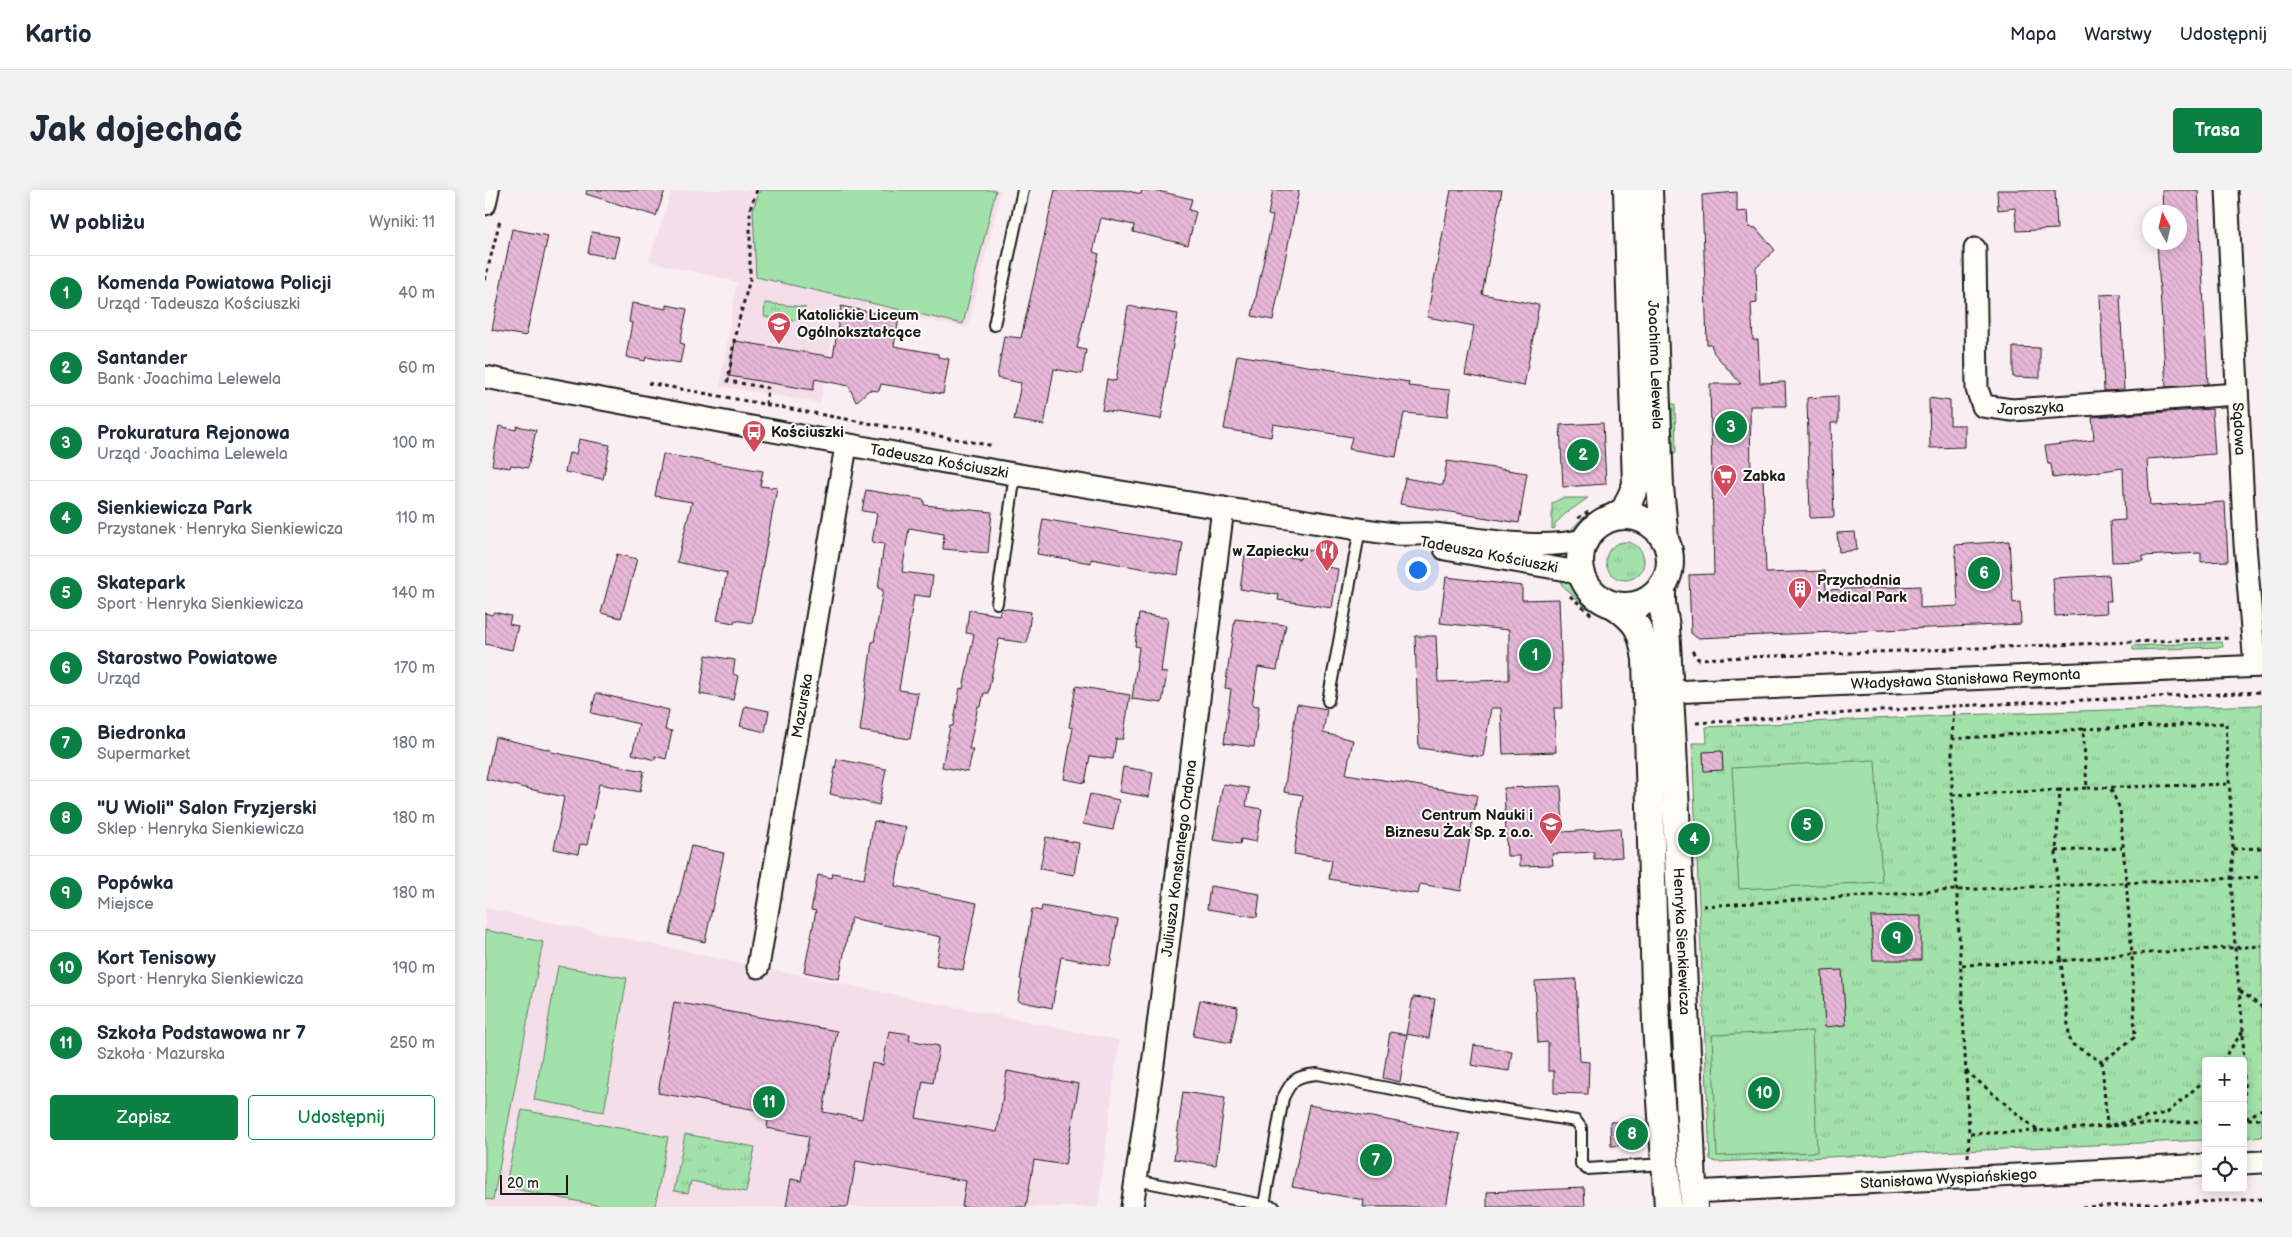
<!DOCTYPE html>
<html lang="pl">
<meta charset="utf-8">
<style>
:root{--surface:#fff;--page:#f2f2f3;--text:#1f2937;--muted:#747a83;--line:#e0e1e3;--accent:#0b8043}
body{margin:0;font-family:"Balsamiq Sans",sans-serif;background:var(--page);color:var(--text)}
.controls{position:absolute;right:15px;bottom:15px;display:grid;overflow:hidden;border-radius:5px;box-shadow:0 2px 12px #0003}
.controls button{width:45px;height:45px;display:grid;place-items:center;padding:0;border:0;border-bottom:1px solid var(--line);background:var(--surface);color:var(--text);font:25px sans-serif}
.compass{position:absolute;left:1657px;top:15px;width:45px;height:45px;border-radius:50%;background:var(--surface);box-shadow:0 2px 12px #0003;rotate:352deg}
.scale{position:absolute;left:15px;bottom:12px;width:68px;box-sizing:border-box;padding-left:5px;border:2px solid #1c1c1c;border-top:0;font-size:14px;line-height:18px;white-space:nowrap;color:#1c1c1c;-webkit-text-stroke:4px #fdfcf7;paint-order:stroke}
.you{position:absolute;left:932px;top:379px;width:18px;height:18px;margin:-12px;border:4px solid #fff;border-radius:50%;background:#1a73e8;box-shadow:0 0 0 8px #1a73e833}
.badge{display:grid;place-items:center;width:32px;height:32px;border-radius:50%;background:var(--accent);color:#fff;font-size:16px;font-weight:700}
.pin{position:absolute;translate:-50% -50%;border:2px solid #fff;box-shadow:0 1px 5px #0006}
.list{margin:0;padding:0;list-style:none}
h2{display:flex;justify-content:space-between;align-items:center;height:65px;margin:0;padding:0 20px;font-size:21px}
h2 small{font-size:16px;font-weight:400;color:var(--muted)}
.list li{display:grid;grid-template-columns:32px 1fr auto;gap:15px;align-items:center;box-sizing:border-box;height:75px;padding:0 20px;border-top:1px solid var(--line)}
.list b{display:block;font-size:19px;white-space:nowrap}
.list p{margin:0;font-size:16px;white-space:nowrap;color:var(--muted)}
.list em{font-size:16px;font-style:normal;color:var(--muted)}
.actions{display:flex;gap:10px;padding:15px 20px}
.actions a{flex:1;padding:11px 0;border:1px solid var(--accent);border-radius:5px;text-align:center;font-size:18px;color:var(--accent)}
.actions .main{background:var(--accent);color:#fff}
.icon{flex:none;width:28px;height:28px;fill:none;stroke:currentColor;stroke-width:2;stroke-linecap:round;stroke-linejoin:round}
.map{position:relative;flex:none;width:1777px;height:1017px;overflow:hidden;border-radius:5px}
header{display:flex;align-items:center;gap:30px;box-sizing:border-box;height:70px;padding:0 25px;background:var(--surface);border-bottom:1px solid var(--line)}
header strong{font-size:24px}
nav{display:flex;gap:28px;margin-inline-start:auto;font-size:18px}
.intro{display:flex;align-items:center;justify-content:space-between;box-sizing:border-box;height:120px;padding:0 30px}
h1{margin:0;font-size:35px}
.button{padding:12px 22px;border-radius:5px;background:var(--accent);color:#fff;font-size:18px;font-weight:700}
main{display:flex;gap:30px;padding:0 30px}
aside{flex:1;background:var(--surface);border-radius:5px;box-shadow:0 2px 12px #0003}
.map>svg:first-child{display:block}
.built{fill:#f4deea}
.grass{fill:url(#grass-tufts);stroke:#5f7e62}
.garden{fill:#a2e1a9;stroke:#5f7e62}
.building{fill:url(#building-back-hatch);stroke:#1c1c1c}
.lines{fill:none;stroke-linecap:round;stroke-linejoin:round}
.service-casing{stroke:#1c1c1c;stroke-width:14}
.minor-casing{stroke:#1c1c1c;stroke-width:25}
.tertiary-casing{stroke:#1c1c1c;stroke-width:30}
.path{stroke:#1c1c1c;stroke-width:3;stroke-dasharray:4 4;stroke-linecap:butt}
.service{stroke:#fdfcf7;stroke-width:10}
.minor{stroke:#fdfcf7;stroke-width:21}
.tertiary{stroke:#fdfcf7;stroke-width:26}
.labels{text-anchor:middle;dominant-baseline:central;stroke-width:4;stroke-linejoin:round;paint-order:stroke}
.poi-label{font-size:15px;font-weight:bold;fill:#1c1c1c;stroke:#fdfcf7;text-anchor:start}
.street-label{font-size:15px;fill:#1c1c1c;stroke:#fdfcf7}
</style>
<header>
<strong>Kartio</strong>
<nav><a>Mapa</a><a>Warstwy</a><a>Udostępnij</a></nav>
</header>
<div class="intro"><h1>Jak dojechać</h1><a class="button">Trasa</a></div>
<main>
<aside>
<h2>W pobliżu<small>Wyniki: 11</small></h2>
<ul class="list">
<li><span class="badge">1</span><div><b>Komenda Powiatowa Policji</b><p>Urząd · Tadeusza Kościuszki</p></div><em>40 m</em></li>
<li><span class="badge">2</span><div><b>Santander</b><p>Bank · Joachima Lelewela</p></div><em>60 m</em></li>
<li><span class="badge">3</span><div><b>Prokuratura Rejonowa</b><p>Urząd · Joachima Lelewela</p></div><em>100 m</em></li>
<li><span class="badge">4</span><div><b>Sienkiewicza Park</b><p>Przystanek · Henryka Sienkiewicza</p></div><em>110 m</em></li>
<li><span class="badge">5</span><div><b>Skatepark</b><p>Sport · Henryka Sienkiewicza</p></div><em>140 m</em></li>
<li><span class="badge">6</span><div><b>Starostwo Powiatowe</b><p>Urząd</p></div><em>170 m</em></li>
<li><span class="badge">7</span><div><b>Biedronka</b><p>Supermarket</p></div><em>180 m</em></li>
<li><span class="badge">8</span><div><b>&quot;U Wioli&quot; Salon Fryzjerski</b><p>Sklep · Henryka Sienkiewicza</p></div><em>180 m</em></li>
<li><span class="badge">9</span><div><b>Popówka</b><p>Miejsce</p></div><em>180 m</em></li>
<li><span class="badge">10</span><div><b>Kort Tenisowy</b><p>Sport · Henryka Sienkiewicza</p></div><em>190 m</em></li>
<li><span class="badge">11</span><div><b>Szkoła Podstawowa nr 7</b><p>Szkoła · Mazurska</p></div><em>250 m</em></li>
</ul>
<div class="actions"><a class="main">Zapisz</a><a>Udostępnij</a></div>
</aside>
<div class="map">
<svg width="1777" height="1017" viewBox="0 0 1777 1017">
<defs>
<pattern id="grass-tufts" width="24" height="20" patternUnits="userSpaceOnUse" patternTransform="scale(1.25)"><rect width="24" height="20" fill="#a2e1a9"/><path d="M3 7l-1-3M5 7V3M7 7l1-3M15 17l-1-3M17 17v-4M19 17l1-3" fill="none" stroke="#8bc091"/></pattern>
<pattern id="building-back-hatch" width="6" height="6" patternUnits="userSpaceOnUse" patternTransform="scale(1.25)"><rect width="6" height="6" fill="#e8b8d9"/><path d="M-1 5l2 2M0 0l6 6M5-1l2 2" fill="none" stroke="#c69eba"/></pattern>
</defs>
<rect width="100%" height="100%" fill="#f9eef1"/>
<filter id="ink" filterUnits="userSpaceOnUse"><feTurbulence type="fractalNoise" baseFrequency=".02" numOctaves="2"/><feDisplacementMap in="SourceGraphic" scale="10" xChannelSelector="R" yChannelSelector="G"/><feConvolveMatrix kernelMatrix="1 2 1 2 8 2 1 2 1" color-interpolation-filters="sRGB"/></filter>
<g filter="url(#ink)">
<g class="built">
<path d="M187 0H516L483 138 354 114 335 213 235 196 252 92 164 71Z"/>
<path d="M0 718 273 777 634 850 613 1017H0Z"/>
</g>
<g class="grass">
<path d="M280 113 320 117 319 128 300 133 279 126Z"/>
<path d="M1187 214H1190L1191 263 1183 261 1182 219Z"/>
<path d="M1077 308H1103L1080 324 1070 334V338L1067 339V313Z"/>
<path d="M1125 318 1112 323 1085 342C1092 330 1111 318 1125 318Z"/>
<circle cx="1140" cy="371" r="19"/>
<path d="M1076 390C1090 393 1097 407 1107 416L1104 420 1076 394Z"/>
<path d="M1737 452 1738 457 1648 460V456Z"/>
<path d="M1777 515V947L1758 948V871H1721V950L1231 972 1225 969 1207 553H1222L1221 537 1472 525Z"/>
<path d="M200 944 270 957 261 1002 206 991 203 1003 189 1001Z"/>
</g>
<g class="garden">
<path d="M275 0H511L478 134 271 87 268 19Z"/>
<path d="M1390 570 1397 692 1254 699 1247 578Z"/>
<path d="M0 740 58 752 8 1010 0 1009Z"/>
<path d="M73 776 142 788 119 922 49 910Z"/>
<path d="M1327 841 1332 962 1232 966 1227 845Z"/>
<path d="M37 920 183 947 170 1017H121L20 997Z"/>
</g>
<g class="building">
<path d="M102 0H180L171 26 101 4Z"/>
<path d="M570 0H639L656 4 657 0H669L707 9 704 20 711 22 703 55 648 42 649 35 616 28 608 62 614 64 592 158 601 160 597 184 569 179 559 235 529 230 536 193 512 188 519 146 536 148Z"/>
<path d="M788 0H814L788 130 767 126 788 26 783 25Z"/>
<path d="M966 0H1017L997 104 1054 115 1039 196 980 185 989 136 942 127Z"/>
<path d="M1512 0H1570L1572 39 1532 41 1530 18 1513 20Z"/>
<path d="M1677 0H1713L1723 194 1681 197 1672 52H1694V22H1678Z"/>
<path d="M1252 2V22L1263 21 1264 37 1271 38 1290 60 1271 78 1272 113 1266 114 1268 150H1273L1275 193 1300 192 1301 216H1265L1266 288H1278L1281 383 1340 381 1341 400 1435 396V418L1473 416 1470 355 1524 351 1528 413 1535 412 1536 434 1212 448 1206 443 1204 385 1229 384 1225 194H1256L1229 163 1226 154H1222L1217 5Z"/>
<path d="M27 39 63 46 41 146 7 140Z"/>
<path d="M107 42 134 47 129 68 103 63Z"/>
<path d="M1635 104 1639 200 1619 201 1615 105Z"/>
<path d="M147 113 182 119V115L202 119 195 153 199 154 195 173 161 167 160 171 141 167 147 133 144 132Z"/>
<path d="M356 116 414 128 409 156 453 164V167L464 169 458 204 396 194 394 201 384 200 371 212 364 196 330 189 328 200 244 186 250 151 348 167Z"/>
<path d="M643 116 693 124 676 229 617 220 622 189 631 191Z"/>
<path d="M1528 157 1555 158V188L1528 187Z"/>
<path d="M752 165 924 192 923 196 965 200 962 227 919 223 911 267 864 259 867 247 788 234 786 247 739 239Z"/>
<path d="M1353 206V233H1346L1349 327 1325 328 1322 208Z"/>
<path d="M1444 208 1465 211V235H1480V257L1445 258Z"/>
<path d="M1727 219 1730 264 1662 269 1665 316 1740 312 1743 371 1716 372V363L1658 366V371L1627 372 1625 331 1640 330 1638 278 1568 288 1566 274H1563L1560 256 1609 250 1607 227Z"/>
<path d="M1118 233 1121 294 1078 297 1075 235Z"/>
<path d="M14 236 31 240 32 236 51 240 43 278 26 275 25 278 7 275Z"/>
<path d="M94 249 125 255 118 289 80 282 84 263 91 264Z"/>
<path d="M178 264 278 281 275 296 292 298 267 433 250 430 249 433 232 430 242 383 192 372 207 312 170 306Z"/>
<path d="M962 271 1042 283 1034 333 915 314 920 288 958 295Z"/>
<path d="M381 300 439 310V315L507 322 503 363 458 359 459 344 424 338 417 382 448 386 445 407 429 405 414 500 433 503 425 549 375 541 387 452H389L398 400 393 398 399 354 387 352 392 323 377 321Z"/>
<path d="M558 329 698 353 693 385 606 369V373L552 364Z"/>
<path d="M1370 342 1372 360 1354 362 1352 343Z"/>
<path d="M816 359 839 362 837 376 853 379 847 418 793 410 794 405 755 399 760 365 776 367 777 363 815 369Z"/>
<path d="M132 364 152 369 136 428 116 423Z"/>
<path d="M1624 385 1626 411H1621L1622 423 1570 426 1568 388Z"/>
<path d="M961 387 1037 396V410L1074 409 1078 518H1069L1071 562 1018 564 1016 518H1006L998 567 934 558 930 446H951L953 492 1024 490V440L955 433Z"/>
<path d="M516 418 546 422 542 453 514 449 503 503H499L496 516H493L484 559H488L483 582 457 577 465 536H468L475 498 478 499 489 444 481 443 484 420 514 425Z"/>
<path d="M9 422 26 426 24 434 33 436 27 460 0 454V423L7 425Z"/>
<path d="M654 424 683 428 676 482 682 483 677 513 647 509 654 457 650 456Z"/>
<path d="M750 429 801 435 792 480 773 477 767 515 774 516 769 557 739 553 746 499 740 498Z"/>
<path d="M221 465 250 470 248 484 253 486 248 510 215 504Z"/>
<path d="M591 496 645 505 638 549H631L628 569 605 566 600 593 579 589 588 538 584 537Z"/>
<path d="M111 503 184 520 180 540 187 541 181 569 170 566V570L147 564 154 534 106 523Z"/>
<path d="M812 514 842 519 838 543 868 550 861 584 992 605 976 701 935 694 933 704 844 689 847 670 809 664 818 605 799 602Z"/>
<path d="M260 516 284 521 280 542 255 536Z"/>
<path d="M10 547 66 560V562L159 581 155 602 114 594 102 655 95 654 93 664 69 659 79 607 1 589Z"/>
<path d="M1237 561 1238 580 1219 581 1218 562Z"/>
<path d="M352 569 401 579 394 615 345 604Z"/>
<path d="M638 577 668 582 664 607 634 602Z"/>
<path d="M738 594 764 598 761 616 777 619 771 652 756 649 755 654 728 650Z"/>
<path d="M1076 596 1078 642 1135 638 1137 667 1109 669V662L1067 664 1068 675 1035 676V666H1022L1019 598Z"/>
<path d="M605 604 634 610 628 640 598 634Z"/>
<path d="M389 631 421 637 410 696 492 713 478 780 451 775 456 747 366 728 354 789 319 782 331 721 326 720 333 685 347 688 348 683 379 689Z"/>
<path d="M561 647 594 653 589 685 555 679Z"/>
<path d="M206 656 239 663 220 752 185 744Z"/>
<path d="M725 696 775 704 772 727 722 719Z"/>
<path d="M557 716 633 730 625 776 576 767 567 818 533 811 537 790 535 789 547 719 556 721Z"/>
<path d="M1436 726V770H1388L1386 727Z"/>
<path d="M1357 780 1361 835 1340 837 1337 781Z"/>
<path d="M1091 789 1095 871 1104 872 1103 904 1069 903V881H1063V852L1053 853 1050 791Z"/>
<path d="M928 807 950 809 944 848 921 844Z"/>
<path d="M715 810 753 817 746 853 708 846Z"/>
<path d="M189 812 352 841 338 922 377 929 387 873 398 875 404 841 425 844 424 850 454 856 448 893 438 891 431 928 512 942 522 881 594 894 580 975 549 970 541 1017H477L481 991 371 971 363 1017H301L306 989 316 991 324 946 282 938 284 922 173 903Z"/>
<path d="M905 842 922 845 915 892 898 888Z"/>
<path d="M989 855 1027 861 1024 881 986 875Z"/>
<path d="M698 902 740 908 731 975 689 969Z"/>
<path d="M824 915 975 944 961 1017H878L879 1010 807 997Z"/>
<path d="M1152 931 1153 955 1126 956 1125 932Z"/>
<path d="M1099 998 1100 1017H1002V1002Z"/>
</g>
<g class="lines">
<g class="service-casing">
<g id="service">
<path d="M509 135 538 0"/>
<path d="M512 413 530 284"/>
<path d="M843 511 875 339"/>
<path d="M651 990 789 1017"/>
<path d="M779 1015 798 908C807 889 811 886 832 884L973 912 1091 931 1096 938V974L1102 979 1179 974"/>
</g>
</g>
<g class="minor-casing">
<g id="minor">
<path id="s1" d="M1742 0 1760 354 1770 476"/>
<path d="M0 14 3 0"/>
<path id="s2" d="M1490 59 1492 199 1498 216 1527 220 1752 204"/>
<path id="s3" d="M0 187C260 236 521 286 783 325 825 331 868 339 910 344 923 345 936 343 949 344 999 349 1050 361 1100 350"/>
<path d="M960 359 1082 380 1097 386"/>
<path id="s4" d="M1185 502 1777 476"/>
<path id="s5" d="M273 777 361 256"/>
<path d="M1758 973 1777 972"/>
<path id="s6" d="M1208 1002 1721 975"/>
<path id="s7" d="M647 1017 669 867 738 318"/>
</g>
</g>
<g class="tertiary-casing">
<g id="tertiary">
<path id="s8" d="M1164 0 1175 297 1180 349"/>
<circle cx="1140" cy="371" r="45"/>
<path d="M1129 327 1140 320 1151 295 1142 0"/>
<path id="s9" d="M1177 396V413L1181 437 1188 557 1209 1017"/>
<path d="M1129 415C1154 433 1156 439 1161 469L1171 835 1183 1017"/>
</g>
</g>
<g class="path">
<path d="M272 0 265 19V89L250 145 243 191 283 198 281 214"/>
<path d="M0 90 15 30"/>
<path d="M163 193 509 256"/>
<path d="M1093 328 1105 321"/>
<path d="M1197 366V383"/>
<path d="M1085 406 1107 425"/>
<path d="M1207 461 1213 469 1746 448"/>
<path d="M1211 533 1469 516 1777 502"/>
<path d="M1598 539 1741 533 1748 659 1746 688 1750 757 1758 840 1760 929H1758"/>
<path d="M1467 549 1469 516"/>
<path d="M1602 598 1745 594"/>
<path d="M1467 605 1575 600"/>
<path d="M1748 659 1777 658"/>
<path d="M1571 661 1637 658"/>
<path d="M1218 716 1471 700 1777 687"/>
<path d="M1477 775 1576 771 1585 853 1617 872 1650 847 1647 764 1777 756"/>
<path d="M1755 801 1777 817"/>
<path d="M1737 871 1758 841"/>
<path d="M1481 881 1553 941 1622 936 1617 872"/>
<path d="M1721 889 1682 923 1622 936 1721 931"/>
<path d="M1761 929 1777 919"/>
<path d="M1763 929H1777"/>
<path d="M1553 941 1484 944 1467 605V549L1598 539 1602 598 1575 600 1571 661 1576 771 1647 764 1635 619 1625 597"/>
<path d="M1483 967 1484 944"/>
<path d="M1597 1017 1777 1009"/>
</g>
<use href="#service" class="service"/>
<use href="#minor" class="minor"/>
<use href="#tertiary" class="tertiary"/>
</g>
</g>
<defs>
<g id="school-pin" transform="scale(1.25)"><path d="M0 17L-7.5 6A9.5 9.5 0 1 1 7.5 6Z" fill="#d1495b" stroke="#fdfcf7"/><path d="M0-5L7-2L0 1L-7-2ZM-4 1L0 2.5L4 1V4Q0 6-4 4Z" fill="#fff"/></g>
<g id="bus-pin" transform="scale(1.25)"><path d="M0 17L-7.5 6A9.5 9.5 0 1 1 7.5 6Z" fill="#d1495b" stroke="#fdfcf7"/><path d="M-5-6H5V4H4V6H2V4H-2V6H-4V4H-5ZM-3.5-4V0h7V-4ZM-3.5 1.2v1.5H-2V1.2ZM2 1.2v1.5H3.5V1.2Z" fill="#fff"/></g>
<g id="supermarket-pin" transform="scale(1.25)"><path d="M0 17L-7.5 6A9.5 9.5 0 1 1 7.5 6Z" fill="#d1495b" stroke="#fdfcf7"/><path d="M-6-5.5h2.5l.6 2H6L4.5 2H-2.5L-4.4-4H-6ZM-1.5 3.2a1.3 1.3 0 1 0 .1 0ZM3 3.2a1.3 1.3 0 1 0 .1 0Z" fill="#fff"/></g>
<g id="restaurant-pin" transform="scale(1.25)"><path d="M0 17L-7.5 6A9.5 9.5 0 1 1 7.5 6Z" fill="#d1495b" stroke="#fdfcf7"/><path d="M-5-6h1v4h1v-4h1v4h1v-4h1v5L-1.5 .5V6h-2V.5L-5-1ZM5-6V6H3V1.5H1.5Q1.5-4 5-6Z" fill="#fff"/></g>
<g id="building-pin" transform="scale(1.25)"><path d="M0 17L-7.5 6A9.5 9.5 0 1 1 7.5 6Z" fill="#d1495b" stroke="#fdfcf7"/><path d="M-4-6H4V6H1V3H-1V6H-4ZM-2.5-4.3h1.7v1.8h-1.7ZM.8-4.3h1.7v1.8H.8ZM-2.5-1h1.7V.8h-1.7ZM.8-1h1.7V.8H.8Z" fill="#fff"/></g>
</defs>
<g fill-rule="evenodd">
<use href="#school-pin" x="294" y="134"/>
<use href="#bus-pin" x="269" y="242"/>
<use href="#supermarket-pin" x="1240" y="286"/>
<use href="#restaurant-pin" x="842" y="361"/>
<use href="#building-pin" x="1315" y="399"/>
<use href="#school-pin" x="1066" y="634"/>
</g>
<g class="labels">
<g class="poi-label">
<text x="312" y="125">Katolickie Liceum<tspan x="312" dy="17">Ogólnokształcące</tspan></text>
<text x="286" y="242">Kościuszki</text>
<text x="1258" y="286">Zabka</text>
<text x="824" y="361" text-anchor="end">w Zapiecku</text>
<text x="1332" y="390">Przychodnia<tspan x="1332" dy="17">Medical Park</tspan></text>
<text x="1048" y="625" text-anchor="end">Centrum Nauki i<tspan x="1048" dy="17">Biznesu Żak Sp. z o.o.</tspan></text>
</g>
<g class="street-label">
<text stroke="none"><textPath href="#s8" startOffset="175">Joachima Lelewela</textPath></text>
<text stroke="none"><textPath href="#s2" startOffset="206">Jaroszyka</textPath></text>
<text stroke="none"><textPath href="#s1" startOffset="239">Sądowa</textPath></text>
<text stroke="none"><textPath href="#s3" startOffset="462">Tadeusza Kościuszki</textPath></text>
<text transform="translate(1004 365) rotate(11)">Tadeusza Kościuszki</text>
<text stroke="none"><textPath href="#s4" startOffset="296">Władysława Stanisława Reymonta</textPath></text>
<text stroke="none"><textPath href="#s5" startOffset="265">Mazurska</textPath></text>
<text stroke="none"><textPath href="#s7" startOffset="352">Juliusza Konstantego Ordona</textPath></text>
<text stroke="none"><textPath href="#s9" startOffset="356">Henryka Sienkiewicza</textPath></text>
<text stroke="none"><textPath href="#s6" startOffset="256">Stanisława Wyspiańskiego</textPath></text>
</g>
</g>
</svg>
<div class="controls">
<button>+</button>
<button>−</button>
<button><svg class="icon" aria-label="locate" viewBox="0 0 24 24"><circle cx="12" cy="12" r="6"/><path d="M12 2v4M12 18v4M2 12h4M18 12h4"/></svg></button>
</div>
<svg class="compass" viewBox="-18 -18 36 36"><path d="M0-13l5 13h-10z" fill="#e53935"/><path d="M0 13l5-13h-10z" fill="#747a83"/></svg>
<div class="scale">20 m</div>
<div class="you"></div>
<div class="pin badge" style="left:1050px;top:465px">1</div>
<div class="pin badge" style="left:1098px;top:265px">2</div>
<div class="pin badge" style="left:1246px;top:237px">3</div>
<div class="pin badge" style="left:1209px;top:649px">4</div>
<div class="pin badge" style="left:1322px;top:635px">5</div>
<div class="pin badge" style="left:1499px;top:383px">6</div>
<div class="pin badge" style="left:891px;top:970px">7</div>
<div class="pin badge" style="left:1147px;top:944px">8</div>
<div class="pin badge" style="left:1412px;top:748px">9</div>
<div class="pin badge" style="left:1279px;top:903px">10</div>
<div class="pin badge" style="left:284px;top:912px">11</div>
</div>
</main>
